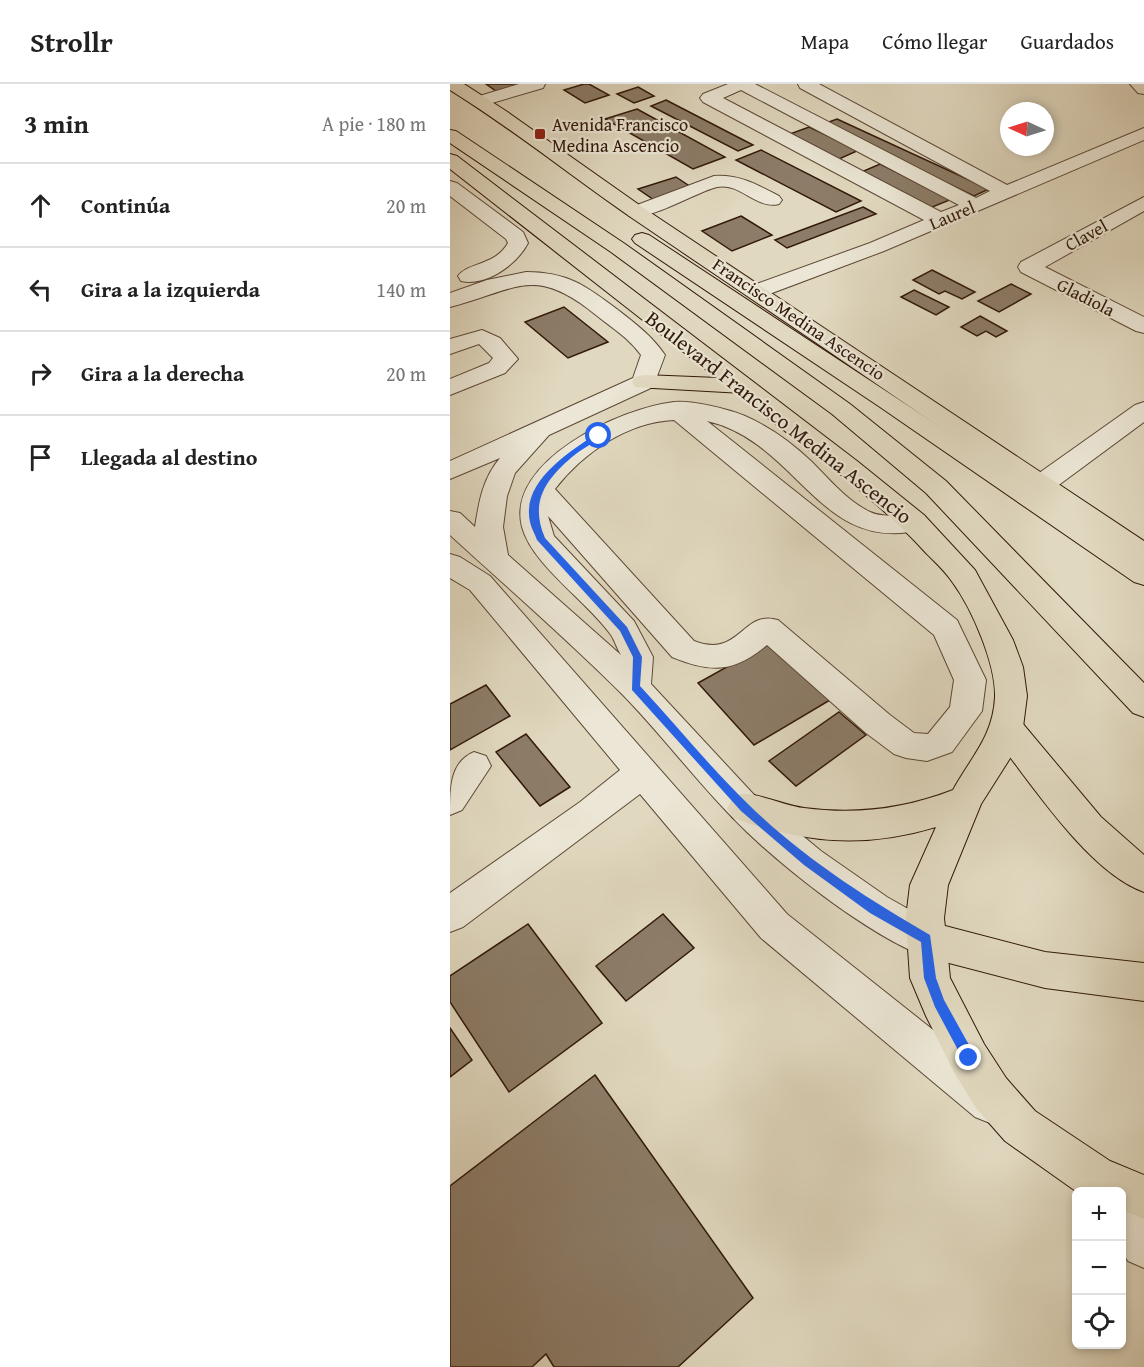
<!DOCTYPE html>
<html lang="es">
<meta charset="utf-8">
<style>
:root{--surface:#fff;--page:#f2f2f2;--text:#222;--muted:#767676;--line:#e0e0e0}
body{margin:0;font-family:"Gentium Book Plus",serif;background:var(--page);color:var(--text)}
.controls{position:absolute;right:18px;bottom:18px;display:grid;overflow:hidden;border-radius:9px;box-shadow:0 3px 9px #0003}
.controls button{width:54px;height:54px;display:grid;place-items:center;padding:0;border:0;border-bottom:2px solid var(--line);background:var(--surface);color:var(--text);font:30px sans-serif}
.compass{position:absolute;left:550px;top:18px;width:54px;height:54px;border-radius:50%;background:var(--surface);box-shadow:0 3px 9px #0003;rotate:274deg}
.stop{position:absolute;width:18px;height:18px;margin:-14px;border:4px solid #2563eb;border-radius:50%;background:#fff}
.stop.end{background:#2563eb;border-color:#fff;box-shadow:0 2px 6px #0008}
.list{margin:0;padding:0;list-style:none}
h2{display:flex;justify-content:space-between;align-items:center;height:78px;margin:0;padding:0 24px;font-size:26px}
h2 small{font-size:20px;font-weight:400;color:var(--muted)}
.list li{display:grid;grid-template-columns:39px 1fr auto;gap:18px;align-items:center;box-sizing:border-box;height:84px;padding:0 24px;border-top:2px solid var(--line)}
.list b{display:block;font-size:22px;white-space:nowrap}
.list em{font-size:20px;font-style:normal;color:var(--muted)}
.icon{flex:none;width:33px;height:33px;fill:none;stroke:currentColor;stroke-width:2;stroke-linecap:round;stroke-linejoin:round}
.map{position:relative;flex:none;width:694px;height:1283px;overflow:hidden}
header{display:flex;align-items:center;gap:36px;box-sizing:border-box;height:84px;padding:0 30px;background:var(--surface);border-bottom:2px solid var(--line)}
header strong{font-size:28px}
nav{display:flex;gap:33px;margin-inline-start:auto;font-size:21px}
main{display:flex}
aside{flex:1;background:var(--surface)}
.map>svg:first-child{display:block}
.building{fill:#8c7c68;stroke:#311809;stroke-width:1.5}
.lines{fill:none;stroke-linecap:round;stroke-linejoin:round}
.minor-casing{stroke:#5d4836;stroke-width:2}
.major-casing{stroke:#311809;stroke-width:2}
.highway-casing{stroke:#311809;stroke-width:2}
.minor{fill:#ebe6d5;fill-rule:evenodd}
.major{fill:#e0d8bf;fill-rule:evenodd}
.highway{fill:#e0d8bf;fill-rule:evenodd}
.route{fill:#2563eb}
.poi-dot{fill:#8f2418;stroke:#ebe6d5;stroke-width:2}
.labels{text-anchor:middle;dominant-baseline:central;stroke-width:4.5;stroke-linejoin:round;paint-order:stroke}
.far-poi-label{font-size:18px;fill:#311809;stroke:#ebe6d5;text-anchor:start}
.far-street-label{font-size:18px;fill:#311809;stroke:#ebe6d5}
.street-label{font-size:21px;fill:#311809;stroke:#ebe6d5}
</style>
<header>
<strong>Strollr</strong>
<nav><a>Mapa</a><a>Cómo llegar</a><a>Guardados</a></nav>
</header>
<main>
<aside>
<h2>3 min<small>A pie · 180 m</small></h2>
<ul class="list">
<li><svg class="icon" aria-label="ahead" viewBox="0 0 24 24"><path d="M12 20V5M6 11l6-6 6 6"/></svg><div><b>Continúa</b></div><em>20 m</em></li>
<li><svg class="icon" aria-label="left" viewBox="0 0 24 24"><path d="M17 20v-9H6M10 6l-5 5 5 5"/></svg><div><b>Gira a la izquierda</b></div><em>140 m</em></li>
<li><svg class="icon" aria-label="right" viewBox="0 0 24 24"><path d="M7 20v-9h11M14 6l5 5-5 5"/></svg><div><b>Gira a la derecha</b></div><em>20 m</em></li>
<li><svg class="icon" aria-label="arrive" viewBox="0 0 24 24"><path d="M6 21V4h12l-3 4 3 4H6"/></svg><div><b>Llegada al destino</b></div></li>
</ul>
</aside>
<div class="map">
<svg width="694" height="1283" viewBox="0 0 694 1283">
<rect width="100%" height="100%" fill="#e0d8bf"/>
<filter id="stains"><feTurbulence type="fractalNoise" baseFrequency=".00333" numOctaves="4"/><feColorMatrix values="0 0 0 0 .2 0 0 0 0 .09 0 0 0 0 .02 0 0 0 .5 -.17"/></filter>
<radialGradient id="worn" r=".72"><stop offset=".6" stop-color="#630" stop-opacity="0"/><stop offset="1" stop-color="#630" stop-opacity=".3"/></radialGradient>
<g class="building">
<path d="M36 0H68L72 3 50 10Z"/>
<path d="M134 0H139L159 11 135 19 114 6Z"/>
<path d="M188 3 204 12 184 19 167 10Z"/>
<path d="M216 16 303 61 288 67 201 22Z"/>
<path d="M187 25 275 73 243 85 155 35Z"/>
<path d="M387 35 539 105 524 112 373 40Z"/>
<path d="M359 43 409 66 387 76 337 51Z"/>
<path d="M311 66 411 117 386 128 286 76Z"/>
<path d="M430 80 502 115 480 124 409 89Z"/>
<path d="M226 93 244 105 207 118 188 105Z"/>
<path d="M413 123 426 130 337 164 325 156Z"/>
<path d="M291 132 322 151 282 167 252 147Z"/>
<path d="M482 186 525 208 512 215 495 207 489 210 463 196Z"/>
<path d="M561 200 581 210 549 228 528 217Z"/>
<path d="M464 206 499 223 486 231 451 213Z"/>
<path d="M114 223 158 258 118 274 75 238Z"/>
<path d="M530 232 557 247 546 253 536 247 527 252 511 243Z"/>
<path d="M327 555 385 613 304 661 248 599Z"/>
<path d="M36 601 60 632 0 666V620Z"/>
<path d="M389 628 416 651 346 702 319 677Z"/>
<path d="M76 650 120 703 90 722 46 668Z"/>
<path d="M213 830 244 864 176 917 146 882Z"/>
<path d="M78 840 152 939 59 1008 0 918V892Z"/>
<path d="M0 944 22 976 0 993Z"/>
<path d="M145 991 303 1214 228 1283H104L96 1270 82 1283H0V1102Z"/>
</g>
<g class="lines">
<g class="minor-casing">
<g id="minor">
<path d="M69 0H95L93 4 32 22 26 21 23 17 26 13Z"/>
<path d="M278 0H305L526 114 540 107 350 4 348 0H369L557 101 694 44V56L434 167 309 214 301 212 298 207 301 202 420 159 474 136 253 18 250 14 253 10ZM291 6 509 121 491 128 273 14Z"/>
<path d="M680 0H694V10L688 9Z"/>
<path d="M264 92C289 90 308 101 329 112L332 116 329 120C307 126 290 98 267 103 244 109 200 137 179 132L176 128 179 124Z"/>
<path d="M0 97 7 99 73 148 78 159C67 180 37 203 11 197L8 192C18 178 45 182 58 159L56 155 0 112Z"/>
<path d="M694 113V127L595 183 694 233V249L686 247 571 188 568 183 571 178Z"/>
<path d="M76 188C118 188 136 202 168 226 186 240 202 252 215 271L203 303 99 351 65 389 57 412 53 443 58 471 171 571C167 565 165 557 161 551 138 518 82 481 72 443 55 377 171 324 224 318 241 316 279 325 295 332 320 343 342 359 362 378 380 396 397 417 420 428 437 436 456 427 474 431L478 438 474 445C370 473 349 358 257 337L507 536 536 596 532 627 502 668 477 677 456 674 444 670 416 649 317 561C283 589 261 589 222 573L98 432 104 452 184 537 203 573 201 600 307 714 371 767 437 813 490 843 495 855 490 867 476 873C416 850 326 779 282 733 244 694 211 650 173 611 118 556 58 504 0 451V427L10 429 25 443C29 417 33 394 50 374L0 395V377L183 294 191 271C179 254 162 244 146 231 83 180 67 206 0 223V209L37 196ZM224 336 484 551 504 596 500 623 478 650 464 649 440 631 328 536C292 525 290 575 244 557L105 405C133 369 177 338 224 336Z"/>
<path d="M32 246 50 254 68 275 55 289 0 311V295L39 279 43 274 29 260 0 270V255Z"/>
<path d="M694 318V338L602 406 592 409 582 406 579 400 582 394 685 321Z"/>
<path d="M0 470 10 473 40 492 337 830 555 1003 561 1018 555 1033 540 1039 525 1033 311 854 190 710 13 843 0 848V809L130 718 170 686 20 506 0 494Z"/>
<path d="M24 668 36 672 41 682 12 726 0 731C0 704 0 678 24 668Z"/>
<path d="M672 1107 688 1114 694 1122V1184L678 1177 672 1168Z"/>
</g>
</g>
<g class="major-casing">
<g id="major">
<path d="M0 0H14L56 27 195 125 694 457V481L684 478C518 361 350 248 182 134 121 92 63 45 0 6Z"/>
<path d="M0 70 7 72 407 377 474 431 525 486 563 556 573 583 577 612 573 643 564 668 531 720 498 801 494 834 500 894 534 960 556 994 585 1027 660 1077 694 1091V1135L672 1126V1108H627L555 1057 526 1024 504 988 476 932 460 894 456 834 460 801 486 743C413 765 354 759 283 734L277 724 283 714C286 712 292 709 296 710 309 710 337 722 354 724 406 731 454 725 503 706 521 673 543 653 545 613 546 580 522 525 503 499 496 488 485 478 476 469 428 416 370 374 314 331 209 249 105 167 0 85Z"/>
</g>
</g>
<g class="highway-casing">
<g id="highway">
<path d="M0 46 6 47 175 160 400 320 496 397 694 599V633L683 629 476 409 382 330 161 168 0 59Z"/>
<path d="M192 149 199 151 694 477V501L684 498 430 323 185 159 182 155 185 151Z"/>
<path d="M194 291 293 295 302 297 305 302 302 307 293 309 185 303 182 298 185 293Z"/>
<path d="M556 630 568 634 651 733 694 771V808C638 788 581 699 544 652L539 643 544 634Z"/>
<path d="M476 837 595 868 694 879V917L595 904 476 873 462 867 457 855 462 843Z"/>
</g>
</g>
<use href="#minor" class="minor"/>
<use href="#major" class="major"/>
<use href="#highway" class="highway"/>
</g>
<path class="route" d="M146 350 152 352C143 360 131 365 122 373 94 397 80 419 95 454L177 543 192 573 190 602C226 641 260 683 298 720 352 773 416 814 480 851L486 894 494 916 524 970V979H515L485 923 474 894 471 858 420 829 354 781 291 727 182 606 183 573 170 547 87 456C85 450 81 444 80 438 71 398 118 369 146 350Z"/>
<rect class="poi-dot" x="84" y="44" width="12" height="12" rx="3"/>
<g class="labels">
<g class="far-poi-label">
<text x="102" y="40">Avenida Francisco<tspan x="102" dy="21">Medina Ascencio</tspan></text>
</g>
<g class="far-street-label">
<text transform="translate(502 131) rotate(-23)">Laurel</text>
<text transform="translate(636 151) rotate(-29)">Clavel</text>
<text transform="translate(636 213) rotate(27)">Gladiola</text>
<text transform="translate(349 235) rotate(34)">Francisco Medina Ascencio</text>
</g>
<g class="street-label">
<text transform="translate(329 333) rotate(38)">Boulevard Francisco Medina Ascencio</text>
</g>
</g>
<rect width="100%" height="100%" filter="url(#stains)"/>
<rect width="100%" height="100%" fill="url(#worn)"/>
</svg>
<div class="controls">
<button>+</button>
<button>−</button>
<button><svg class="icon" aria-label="locate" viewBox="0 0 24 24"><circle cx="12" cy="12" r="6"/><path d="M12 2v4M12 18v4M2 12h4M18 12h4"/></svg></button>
</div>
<svg class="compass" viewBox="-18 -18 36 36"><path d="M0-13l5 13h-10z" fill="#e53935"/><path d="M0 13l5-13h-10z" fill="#767676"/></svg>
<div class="stop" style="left:149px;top:352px"></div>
<div class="stop end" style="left:519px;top:974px"></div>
</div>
</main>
